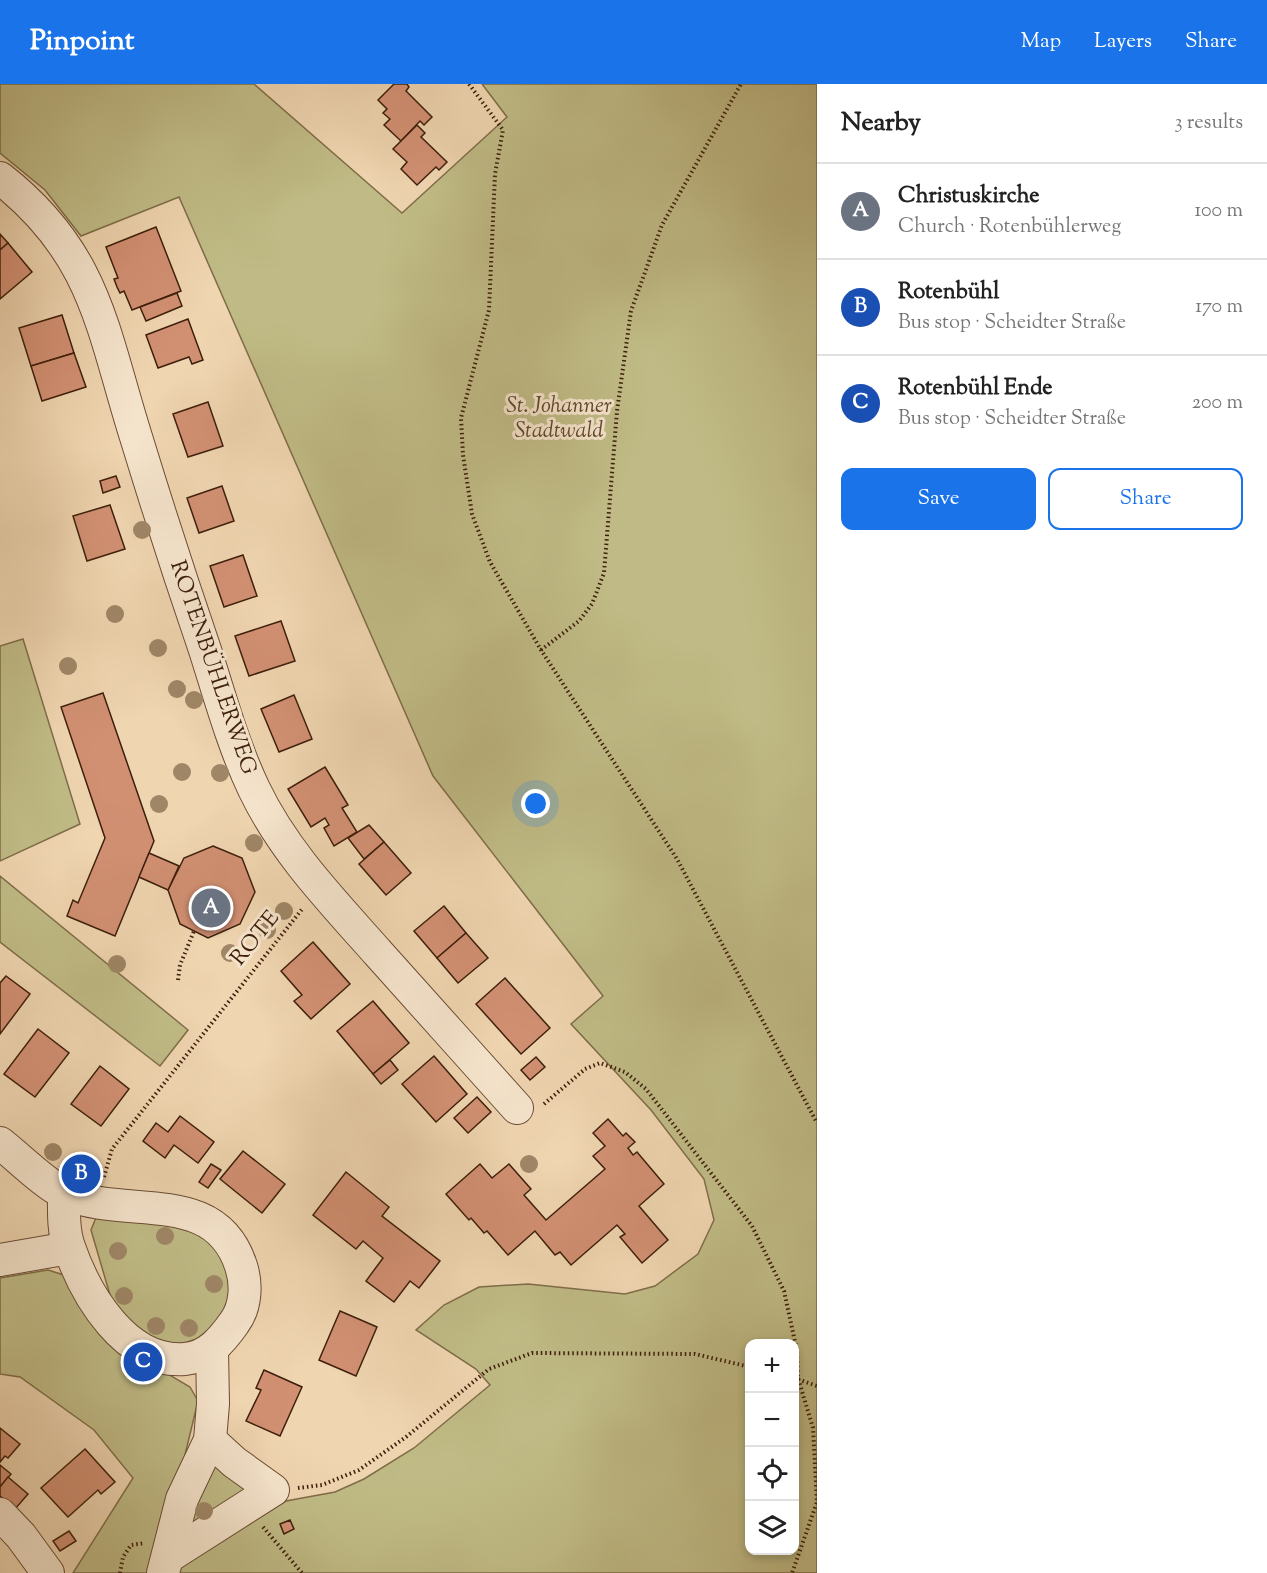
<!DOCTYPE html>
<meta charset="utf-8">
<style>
:root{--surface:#fff;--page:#f2f2f2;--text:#222;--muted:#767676;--line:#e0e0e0;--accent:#1a73e8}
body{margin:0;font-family:"Sorts Mill Goudy",serif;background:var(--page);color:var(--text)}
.controls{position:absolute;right:18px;bottom:18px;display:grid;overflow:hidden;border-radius:12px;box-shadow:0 3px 9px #0003}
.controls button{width:54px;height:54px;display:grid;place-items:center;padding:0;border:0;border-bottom:2px solid var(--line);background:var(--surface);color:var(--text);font:30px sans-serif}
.you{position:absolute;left:536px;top:720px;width:21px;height:21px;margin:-15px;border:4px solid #fff;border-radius:50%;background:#1a73e8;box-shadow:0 0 0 9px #1a73e833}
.badge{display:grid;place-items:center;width:39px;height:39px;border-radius:50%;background:var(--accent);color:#fff;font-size:20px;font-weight:700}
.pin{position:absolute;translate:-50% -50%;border:3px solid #fff;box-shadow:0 2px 6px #0006}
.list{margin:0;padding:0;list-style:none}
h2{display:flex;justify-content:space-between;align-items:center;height:78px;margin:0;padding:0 24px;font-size:26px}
h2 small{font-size:20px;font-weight:400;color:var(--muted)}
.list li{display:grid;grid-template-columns:39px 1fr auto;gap:18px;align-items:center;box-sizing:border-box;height:96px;padding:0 24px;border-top:2px solid var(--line)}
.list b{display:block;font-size:22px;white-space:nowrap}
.list p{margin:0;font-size:20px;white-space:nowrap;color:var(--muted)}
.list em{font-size:20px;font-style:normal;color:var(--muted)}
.actions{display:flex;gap:12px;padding:18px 24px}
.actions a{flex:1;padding:14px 0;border:2px solid var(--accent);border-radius:12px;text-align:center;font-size:21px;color:var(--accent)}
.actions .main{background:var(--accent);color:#fff}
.icon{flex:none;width:33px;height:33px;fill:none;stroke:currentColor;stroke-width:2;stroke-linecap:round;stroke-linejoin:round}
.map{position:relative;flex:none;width:817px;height:1489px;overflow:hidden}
header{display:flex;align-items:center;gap:36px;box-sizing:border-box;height:84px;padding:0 30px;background:var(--accent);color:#fff}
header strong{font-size:28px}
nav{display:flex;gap:33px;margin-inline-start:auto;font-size:21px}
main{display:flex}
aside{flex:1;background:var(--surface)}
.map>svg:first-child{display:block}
.green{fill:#c0bb86;stroke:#7f6d48;stroke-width:1.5;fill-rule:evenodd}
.building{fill:#d29073;stroke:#3e1f0b;stroke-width:1.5}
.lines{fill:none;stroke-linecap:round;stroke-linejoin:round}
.minor-casing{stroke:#6a4c34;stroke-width:34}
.path{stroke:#3e1f0b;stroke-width:4;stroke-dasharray:1.5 3;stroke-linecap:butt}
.minor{stroke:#f5e4cc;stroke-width:32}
.tree{fill:#9f8666}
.labels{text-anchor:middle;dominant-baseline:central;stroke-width:6;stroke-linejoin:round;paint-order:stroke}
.park-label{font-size:22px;font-style:italic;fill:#5e462a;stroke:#f5e4cc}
.street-label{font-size:22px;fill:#3e1f0b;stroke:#f5e4cc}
</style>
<header>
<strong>Pinpoint</strong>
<nav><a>Map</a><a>Layers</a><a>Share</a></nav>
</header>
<main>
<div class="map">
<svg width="817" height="1489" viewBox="0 0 817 1489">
<rect width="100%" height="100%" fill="#efd5b0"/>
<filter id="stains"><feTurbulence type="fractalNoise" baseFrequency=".00333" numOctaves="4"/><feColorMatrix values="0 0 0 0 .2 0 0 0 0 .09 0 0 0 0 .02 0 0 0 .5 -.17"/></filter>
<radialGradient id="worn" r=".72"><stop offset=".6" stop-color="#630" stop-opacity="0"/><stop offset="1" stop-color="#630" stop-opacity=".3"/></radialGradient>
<g class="green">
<path d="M0 0H254L402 129 507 33 482 0H817V1489H170L286 1417 335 1408 364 1395 414 1364 490 1301 476 1285 416 1246 444 1221 479 1203 528 1200 625 1210 655 1202 698 1170 714 1136 704 1095 651 1026 571 940 603 912 433 692 179 113 81 152 45 106 0 69ZM750 1260H794V1466H750Z"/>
<path d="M23 555 80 740 0 777V562Z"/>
<path d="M0 792 188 946 160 982 0 858Z"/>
<path d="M97 1131 193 1143 221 1161 232 1206 219 1239 197 1258 158 1262 119 1227 110 1211 91 1146Z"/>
<path d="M48 1186 64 1191 166 1289 190 1303 198 1317 170 1433 166 1489H73L133 1394 94 1346 20 1293 0 1290V1194Z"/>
<path d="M221 1381 248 1404 200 1441 190 1439V1420L212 1382Z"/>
</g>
<g class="building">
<path d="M394 0H407L409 3 406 7 432 33 424 41 420 37 401 57 384 41 390 35 383 29 387 25 378 16Z"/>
<path d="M417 41 425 49 421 53 447 78 439 86 436 83 417 101 401 85 407 78 393 65Z"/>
<path d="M156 143 181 207 132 226 124 207 120 209 117 203 114 195 118 194 106 163Z"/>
<path d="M0 150 8 159 0 166Z"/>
<path d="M8 159 32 188 0 215V166Z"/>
<path d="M177 209 182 222 146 237 140 223Z"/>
<path d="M62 231 74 269 31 282 19 244Z"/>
<path d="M188 235 203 276 192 280 189 273 158 284 146 251Z"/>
<path d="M74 269 86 303 42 317 31 282Z"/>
<path d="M208 318 223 362 188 373 173 330Z"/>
<path d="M116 392 120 403 103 409 100 397Z"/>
<path d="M222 402 234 437 199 449 187 414Z"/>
<path d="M110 421 125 465 87 477 73 432Z"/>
<path d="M243 471 257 512 224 523 210 482Z"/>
<path d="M281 537 295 577 249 592 235 552Z"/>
<path d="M103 609 154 757 115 852 67 832 73 816 78 819 105 754 61 623Z"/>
<path d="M294 611 312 655 279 668 261 625Z"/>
<path d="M325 683 348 721 342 724 357 748 334 762 324 744 329 741 325 734 311 743 288 705Z"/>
<path d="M369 741 384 758 364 775 348 754Z"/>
<path d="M384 758 411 789 386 811 359 780Z"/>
<path d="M213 762 242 774 255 808 240 840 208 854 180 840 168 806 184 774Z"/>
<path d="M149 769 179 782 168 806 139 793Z"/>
<path d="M444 822 466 849 437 874 414 847Z"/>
<path d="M466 849 488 874 458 899 437 874Z"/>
<path d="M313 858 350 900 311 935 294 917 302 911 281 887Z"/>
<path d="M6 892 30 910 0 950V899Z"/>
<path d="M505 894 550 944 521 970 476 920Z"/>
<path d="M373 917 409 959 373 990 337 947Z"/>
<path d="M38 945 69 969 35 1013 4 990Z"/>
<path d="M434 972 467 1010 436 1038 402 1000Z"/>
<path d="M536 973 545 983 530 996 521 986Z"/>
<path d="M390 976 398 986 381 1000 373 990Z"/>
<path d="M100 982 129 1005 101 1042 71 1020Z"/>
<path d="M477 1013 491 1028 468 1049 454 1034Z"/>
<path d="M180 1032 214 1058 198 1079 174 1061 165 1074 143 1057 156 1039 168 1048Z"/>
<path d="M608 1035 623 1052 626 1049 635 1058 628 1064 633 1071 637 1068 664 1100 639 1122 668 1156 642 1179 620 1153 625 1150 617 1141 571 1181 560 1168 555 1171 535 1147 508 1171 487 1147 484 1149 471 1134 469 1136 446 1110 480 1080 492 1094 509 1080 531 1105 524 1111 546 1136 605 1085 593 1072 605 1062 593 1049Z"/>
<path d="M243 1067 285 1100 262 1129 220 1095Z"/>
<path d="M211 1080 221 1086 208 1104 199 1098Z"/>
<path d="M346 1088 389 1123 382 1132 440 1177 419 1204 410 1197 394 1218 366 1197 383 1174 363 1157 356 1165 313 1131Z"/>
<path d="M340 1227 377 1243 356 1292 319 1276Z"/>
<path d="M264 1286 302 1303 280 1352 246 1337 261 1306 256 1304Z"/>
<path d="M0 1344 20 1360 8 1374 5 1372 0 1378Z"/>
<path d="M85 1365 115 1398 101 1410 98 1406 68 1433 41 1404Z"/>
<path d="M0 1381 11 1390 0 1403Z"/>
<path d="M8 1393 28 1410 15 1425 0 1412V1403Z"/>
<path d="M290 1436 294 1445 284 1450 280 1440Z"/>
<path d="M69 1447 76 1457 60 1467 53 1457Z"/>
</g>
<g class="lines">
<g class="minor-casing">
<g id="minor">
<path d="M0 94C96 169 102 245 136 353 158 425 181 496 205 566 220 613 233 661 254 705 284 768 333 818 379 870 425 921 471 973 517 1024"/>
<path d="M0 1059C17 1072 46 1101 64 1109 126 1137 215 1101 241 1182 247 1200 246 1223 234 1239 222 1256 208 1273 185 1275 126 1280 86 1212 69 1163 63 1146 64 1127 64 1109"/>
<path d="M0 1176 69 1164"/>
<path d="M0 1430 21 1452 48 1489"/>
<path d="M168 1473 273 1406 234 1378 210 1356"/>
<path d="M163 1489 182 1415 210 1356 213 1320 212 1265"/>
</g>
</g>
<g class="path">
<path d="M469 0 503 46 495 90 489 226 461 334 463 371 472 430 490 478 541 566 677 775 817 1039"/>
<path d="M541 566 579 537 592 520 604 489 617 327 631 227 662 141 741 0"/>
<path d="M178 896 180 881 194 847"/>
<path d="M544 1020 585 985 600 979 625 988 646 1005 752 1142 784 1207 797 1267 798 1294 813 1344 817 1418 792 1489"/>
<path d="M104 1093 112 1065 303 824"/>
<path d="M794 1294 817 1302"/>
<path d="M298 1404 322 1401 359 1386 406 1353 489 1285 532 1269 695 1270 750 1283"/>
<path d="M263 1443 302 1489"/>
<path d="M120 1489 123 1473 131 1461 145 1459"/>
</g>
<use href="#minor" class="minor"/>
</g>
<g class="tree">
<circle cx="142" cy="446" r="9"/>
<circle cx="115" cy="530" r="9"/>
<circle cx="158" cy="564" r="9"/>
<circle cx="68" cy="582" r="9"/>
<circle cx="177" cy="605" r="9"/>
<circle cx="194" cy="616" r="9"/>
<circle cx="182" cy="688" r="9"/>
<circle cx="220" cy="689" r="9"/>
<circle cx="159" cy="720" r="9"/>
<circle cx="254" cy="759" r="9"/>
<circle cx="284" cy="827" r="9"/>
<circle cx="267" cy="846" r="9"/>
<circle cx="230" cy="869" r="9"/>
<circle cx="117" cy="880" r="9"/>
<circle cx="53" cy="1068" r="9"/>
<circle cx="529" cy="1080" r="9"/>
<circle cx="165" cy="1152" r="9"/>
<circle cx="118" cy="1167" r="9"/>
<circle cx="214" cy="1200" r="9"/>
<circle cx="124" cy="1212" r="9"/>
<circle cx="156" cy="1242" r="9"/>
<circle cx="189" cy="1244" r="9"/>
<circle cx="204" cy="1427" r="9"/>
</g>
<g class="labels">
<g class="park-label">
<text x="559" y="323">St. Johanner<tspan x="559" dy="25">Stadtwald</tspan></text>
</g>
<g class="street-label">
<text transform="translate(212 584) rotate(71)">ROTENBÜHLERWEG</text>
<text transform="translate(256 855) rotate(-51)">ROTE</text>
</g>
</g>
<rect width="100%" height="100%" filter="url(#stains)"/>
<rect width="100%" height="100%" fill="url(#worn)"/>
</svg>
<div class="controls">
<button>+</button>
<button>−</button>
<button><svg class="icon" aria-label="locate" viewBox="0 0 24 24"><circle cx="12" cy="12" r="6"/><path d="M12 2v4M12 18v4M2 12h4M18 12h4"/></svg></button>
<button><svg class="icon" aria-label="layers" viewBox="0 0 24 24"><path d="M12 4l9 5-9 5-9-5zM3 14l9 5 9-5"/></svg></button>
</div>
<div class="you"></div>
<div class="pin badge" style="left:211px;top:824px;background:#6b7280">A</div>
<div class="pin badge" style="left:81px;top:1090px;background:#1a4fb4">B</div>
<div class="pin badge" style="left:143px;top:1278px;background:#1a4fb4">C</div>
</div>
<aside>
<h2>Nearby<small>3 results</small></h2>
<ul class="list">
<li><span class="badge" style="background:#6b7280">A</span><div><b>Christuskirche</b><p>Church · Rotenbühlerweg</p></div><em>100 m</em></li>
<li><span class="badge" style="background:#1a4fb4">B</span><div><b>Rotenbühl</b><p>Bus stop · Scheidter Straße</p></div><em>170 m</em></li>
<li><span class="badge" style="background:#1a4fb4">C</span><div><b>Rotenbühl Ende</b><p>Bus stop · Scheidter Straße</p></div><em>200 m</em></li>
</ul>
<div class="actions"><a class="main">Save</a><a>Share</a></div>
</aside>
</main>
